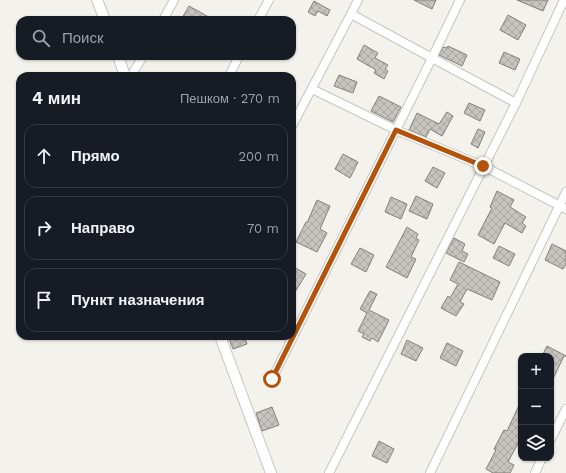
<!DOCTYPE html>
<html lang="ru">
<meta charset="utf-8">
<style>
:root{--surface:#171b24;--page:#20242c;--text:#f1f3f6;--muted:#9ea1a6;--line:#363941}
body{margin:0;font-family:"Work Sans",sans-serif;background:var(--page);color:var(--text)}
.controls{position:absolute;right:12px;bottom:12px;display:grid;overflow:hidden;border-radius:8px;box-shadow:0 1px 3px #0004}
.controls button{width:36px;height:36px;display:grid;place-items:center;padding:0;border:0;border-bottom:1px solid var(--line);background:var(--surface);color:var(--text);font:20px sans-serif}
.stop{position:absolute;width:12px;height:12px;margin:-9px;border:3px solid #b45309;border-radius:50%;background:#fff}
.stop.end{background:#b45309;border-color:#fff;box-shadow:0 1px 4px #0008}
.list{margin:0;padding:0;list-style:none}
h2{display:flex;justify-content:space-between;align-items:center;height:52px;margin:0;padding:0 16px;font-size:17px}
h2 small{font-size:13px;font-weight:400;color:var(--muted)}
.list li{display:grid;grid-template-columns:26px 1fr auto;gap:12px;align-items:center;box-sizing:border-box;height:64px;margin:0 8px 8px;padding:0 8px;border:1px solid var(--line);border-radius:12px}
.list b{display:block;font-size:15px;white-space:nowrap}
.list em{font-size:13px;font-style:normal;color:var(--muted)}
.icon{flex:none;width:22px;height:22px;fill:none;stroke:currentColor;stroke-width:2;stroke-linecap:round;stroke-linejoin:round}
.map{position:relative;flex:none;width:566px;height:473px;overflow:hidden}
.search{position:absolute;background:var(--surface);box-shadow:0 1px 3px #0004;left:16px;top:16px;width:280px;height:44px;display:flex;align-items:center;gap:10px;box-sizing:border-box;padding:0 14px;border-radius:12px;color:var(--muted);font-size:15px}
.panel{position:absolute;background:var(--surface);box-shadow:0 1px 3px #0004;left:16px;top:72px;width:280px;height:268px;border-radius:12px}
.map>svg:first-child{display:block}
.building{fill:url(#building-cross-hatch);stroke:#83807b}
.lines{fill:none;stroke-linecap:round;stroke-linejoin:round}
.minor-casing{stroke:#c6c5bf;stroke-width:10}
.tertiary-casing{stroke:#c6c5bf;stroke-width:12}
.minor{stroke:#fff;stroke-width:8}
.tertiary{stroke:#fff;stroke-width:10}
.route{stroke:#b45309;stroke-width:5}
</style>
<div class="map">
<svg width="566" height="473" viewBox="0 0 566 473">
<defs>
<pattern id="building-cross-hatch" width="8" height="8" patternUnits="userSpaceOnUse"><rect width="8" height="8" fill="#c7c3be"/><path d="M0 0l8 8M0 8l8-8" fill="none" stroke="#aaa6a2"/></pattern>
</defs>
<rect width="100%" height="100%" fill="#f3f2ec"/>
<g class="building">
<path d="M414 0H436L432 9Z"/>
<path d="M517 0H548L543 11Z"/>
<path d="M314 1 330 10 327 16 318 11 315 16 308 12Z"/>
<path d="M189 6 214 20H181Z"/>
<path d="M508 15 526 25 518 40 500 30Z"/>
<path d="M364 45 378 53 375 58 388 65 385 69 388 71 384 79 374 73 376 70 357 59Z"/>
<path d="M448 46 467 55 462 66 439 55 443 47 447 48Z"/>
<path d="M504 52 520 59 515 70 499 63Z"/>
<path d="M339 75 357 82 353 93 334 86Z"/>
<path d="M379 96 401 107 393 122 371 111Z"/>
<path d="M469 103 485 110 480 121 464 113Z"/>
<path d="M447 112 453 116 442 136 430 129 426 137 409 130 417 113 439 124Z"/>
<path d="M478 129 485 132 478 148 471 144Z"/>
<path d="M343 154 358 162 350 178 335 169Z"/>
<path d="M433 167 445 173 437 188 425 181Z"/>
<path d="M497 191 514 200 510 207 526 217 522 223 526 226 522 233 505 223 494 244 478 235 492 208 490 207Z"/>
<path d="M416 196 433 204 427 219 409 211Z"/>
<path d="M391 197 407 204 401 219 385 212Z"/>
<path d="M317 200 330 206 320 229 327 233 317 252 296 242 306 222 307 223Z"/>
<path d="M407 227 418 234 416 238 419 240 411 257 416 259 407 278 386 267Z"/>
<path d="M454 238 465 244 462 251 468 254 464 262 446 253Z"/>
<path d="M552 244 566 251V264L563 269 545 260Z"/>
<path d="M499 246 515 254 509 266 493 258Z"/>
<path d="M360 248 374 255 366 272 351 264Z"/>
<path d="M459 262 500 282 492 300 467 289 460 302 464 304 456 316 441 308 448 296 450 298 458 284 450 280Z"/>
<path d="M292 266 306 274 292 297Z"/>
<path d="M370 291 377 294 369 310 389 320 378 342 372 338 370 341 362 337 364 334 358 331 367 313 360 309Z"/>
<path d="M228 336H244L247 344 233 349Z"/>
<path d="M407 340 423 348 416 361 401 354Z"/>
<path d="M447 343 463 351 456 366 440 358Z"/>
<path d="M547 346 566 356H564L551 383V356H542Z"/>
<path d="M521 401V438L508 462 514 465 510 473H493L486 469 496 450 494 449 504 430 507 431Z"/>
<path d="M272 407 279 425 262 431 256 413Z"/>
<path d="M379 441 394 449 387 463 372 456Z"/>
</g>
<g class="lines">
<g class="minor-casing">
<g id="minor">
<path d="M358 0 351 14 432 58 460 0"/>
<path d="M163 20 174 0"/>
<path d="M258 20 269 0"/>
<path d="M131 76 143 56"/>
<path d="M229 76 239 56"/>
<path d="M312 89 396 130 483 166 566 209"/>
<path d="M292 126 351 14"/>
<path d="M272 379 432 58 516 103"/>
<path d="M551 439 566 409"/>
<path d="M329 473 516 103 564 0"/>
<path d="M430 473 566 192"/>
<path d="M535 473 542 458"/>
</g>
</g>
<g class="tertiary-casing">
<g id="tertiary">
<path d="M97 0 105 20"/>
<path d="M118 56 125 76"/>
<path d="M220 336 271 473"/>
</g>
</g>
<use href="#minor" class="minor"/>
<use href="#tertiary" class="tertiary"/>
</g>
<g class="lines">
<path class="route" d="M272 379 396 130 483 166"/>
</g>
</svg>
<div class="controls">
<button>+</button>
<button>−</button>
<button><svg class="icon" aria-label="layers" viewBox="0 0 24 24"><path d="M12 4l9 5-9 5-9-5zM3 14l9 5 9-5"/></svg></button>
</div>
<div class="stop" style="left:272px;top:379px"></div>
<div class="stop end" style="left:483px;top:166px"></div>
<div class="search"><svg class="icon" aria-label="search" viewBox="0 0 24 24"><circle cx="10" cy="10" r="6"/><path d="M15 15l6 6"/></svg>Поиск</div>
<section class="panel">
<h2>4 мин<small>Пешком · 270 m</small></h2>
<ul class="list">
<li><svg class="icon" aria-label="ahead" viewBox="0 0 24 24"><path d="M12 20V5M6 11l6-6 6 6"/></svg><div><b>Прямо</b></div><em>200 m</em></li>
<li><svg class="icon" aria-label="right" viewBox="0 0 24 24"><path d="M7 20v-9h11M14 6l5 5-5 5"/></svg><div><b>Направо</b></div><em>70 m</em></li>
<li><svg class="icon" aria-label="arrive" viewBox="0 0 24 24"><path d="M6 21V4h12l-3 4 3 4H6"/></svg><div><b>Пункт назначения</b></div></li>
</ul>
</section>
</div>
